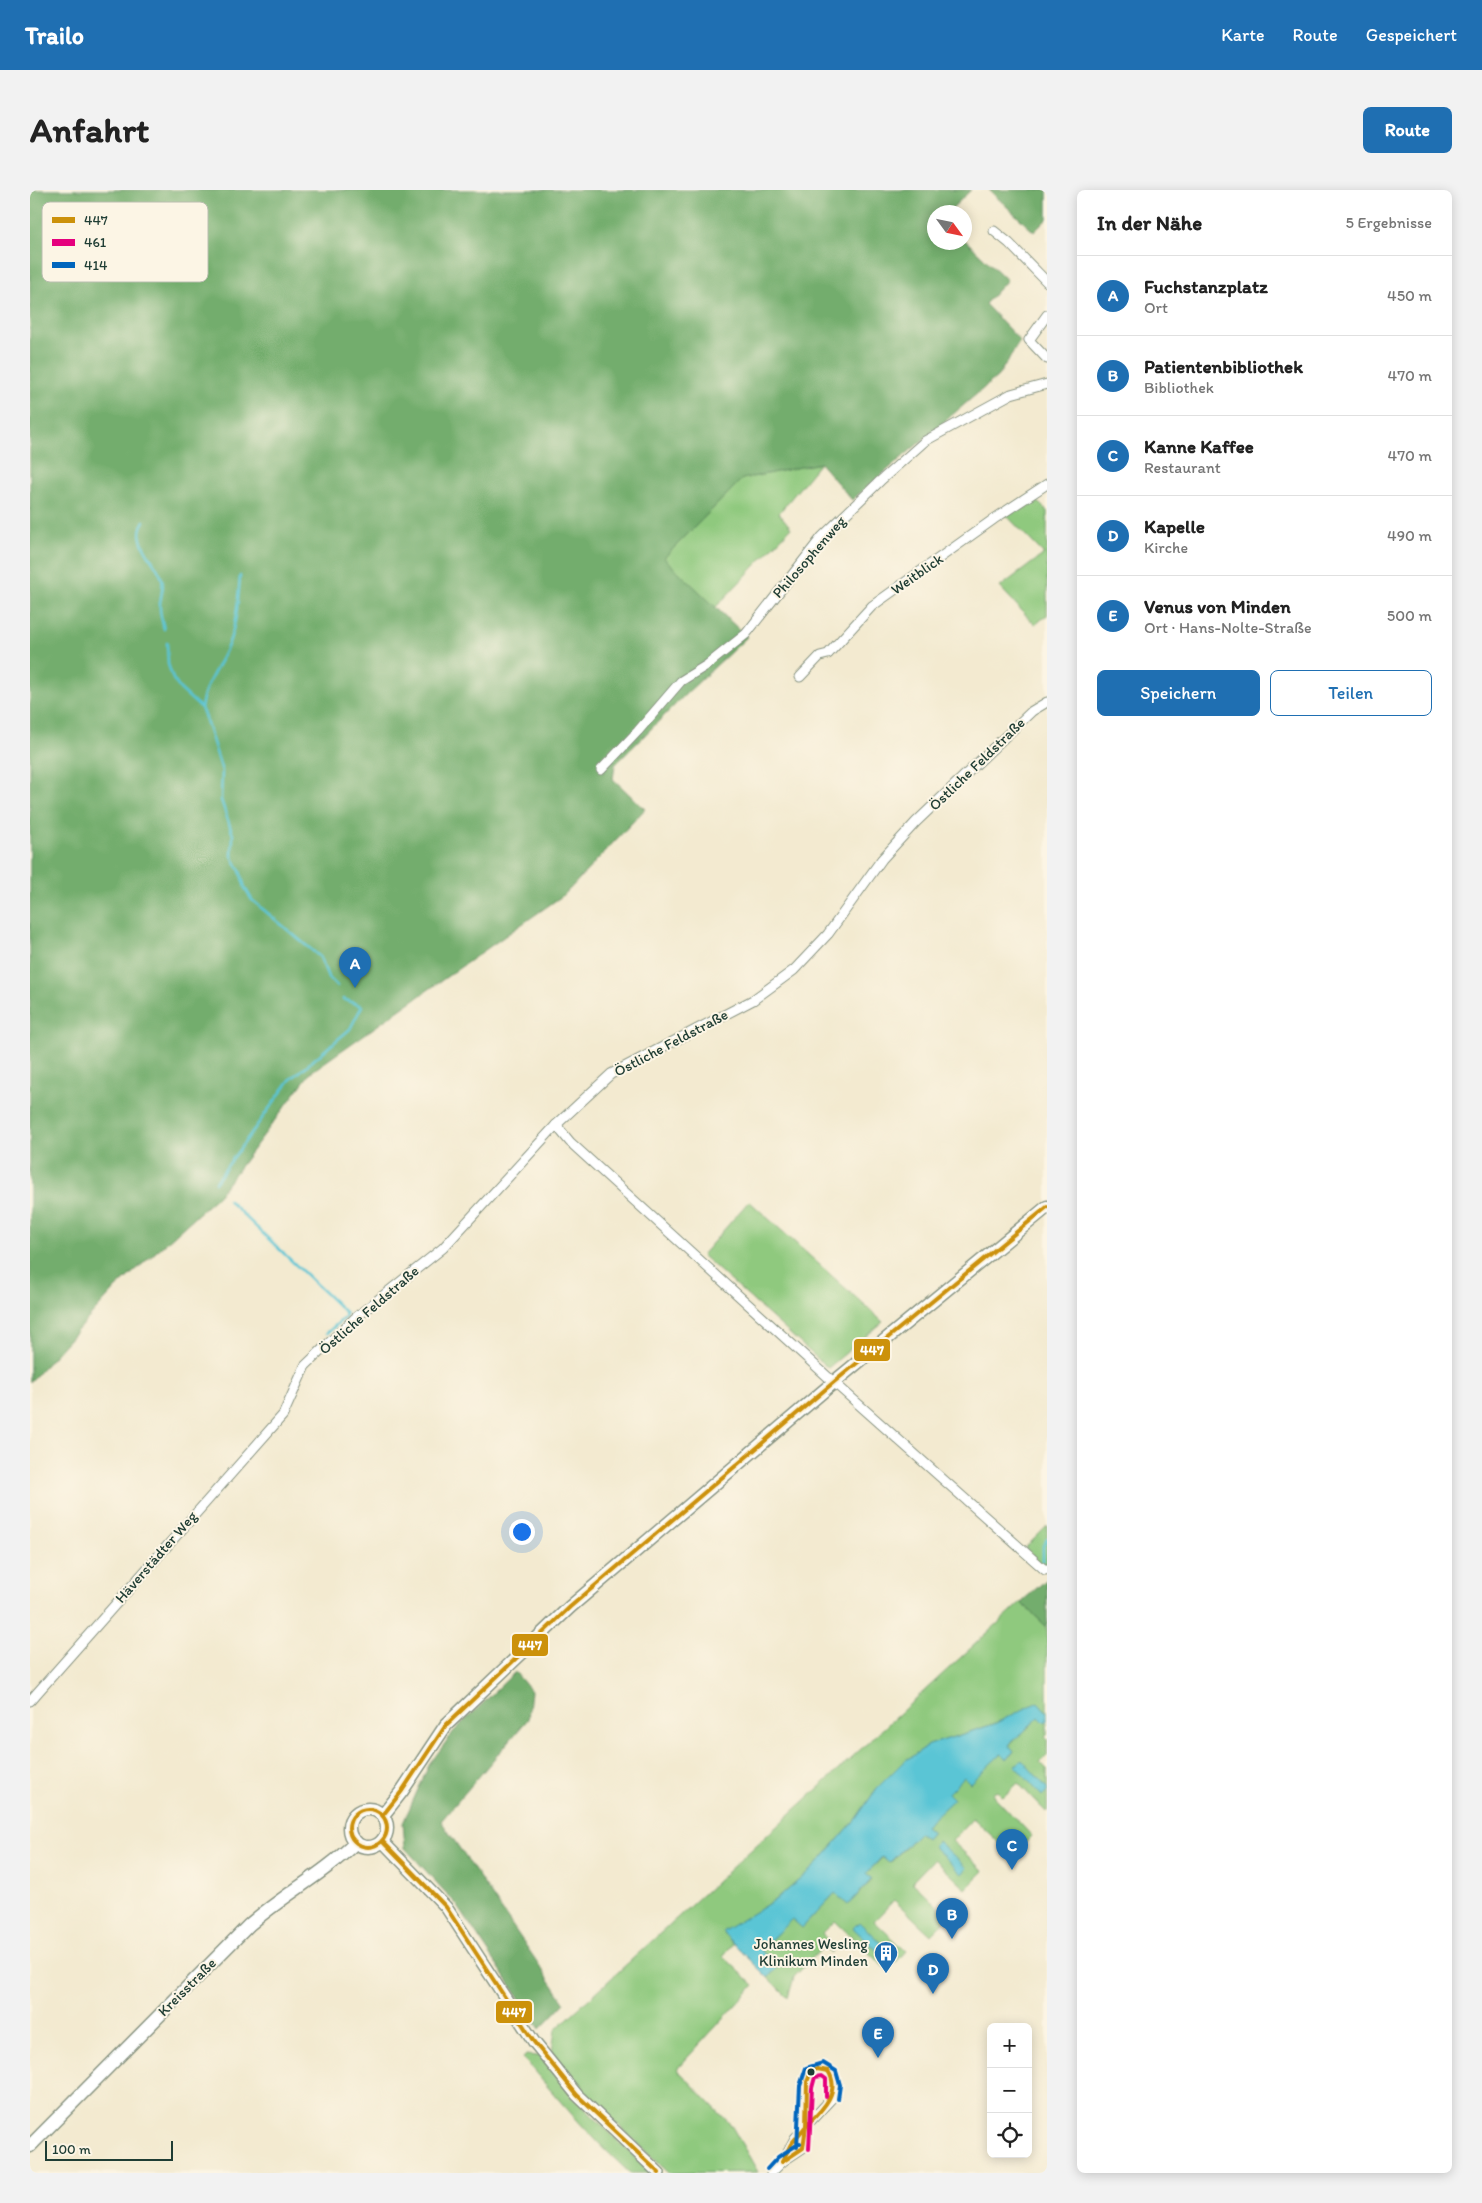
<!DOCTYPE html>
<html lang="de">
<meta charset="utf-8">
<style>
:root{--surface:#fff;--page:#f2f2f2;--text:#222;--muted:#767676;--line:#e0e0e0;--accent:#1f6fb2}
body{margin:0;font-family:Itim,sans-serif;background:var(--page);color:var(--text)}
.controls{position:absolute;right:15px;bottom:15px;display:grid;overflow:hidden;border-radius:8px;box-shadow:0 2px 12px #0003}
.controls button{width:45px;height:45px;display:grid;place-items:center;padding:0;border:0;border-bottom:1px solid var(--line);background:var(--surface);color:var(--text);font:25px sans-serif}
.compass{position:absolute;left:897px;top:15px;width:45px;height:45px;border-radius:50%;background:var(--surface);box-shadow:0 2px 12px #0003;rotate:123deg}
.scale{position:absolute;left:15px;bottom:12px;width:128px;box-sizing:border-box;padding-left:5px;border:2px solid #1f3d34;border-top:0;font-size:14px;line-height:18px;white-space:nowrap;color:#1f3d34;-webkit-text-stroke:4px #fcf5e5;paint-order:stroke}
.you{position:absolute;left:491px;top:1341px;width:18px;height:18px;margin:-12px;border:4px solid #fff;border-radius:50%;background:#1a73e8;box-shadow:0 0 0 8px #1a73e833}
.badge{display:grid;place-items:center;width:32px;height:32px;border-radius:50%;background:var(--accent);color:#fff;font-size:16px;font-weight:700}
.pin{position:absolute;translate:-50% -41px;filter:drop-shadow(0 1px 2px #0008)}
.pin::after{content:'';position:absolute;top:26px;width:18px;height:15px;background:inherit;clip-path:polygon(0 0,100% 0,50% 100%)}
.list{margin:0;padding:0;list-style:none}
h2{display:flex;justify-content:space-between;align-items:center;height:65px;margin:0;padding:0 20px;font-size:21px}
h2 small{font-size:16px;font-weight:400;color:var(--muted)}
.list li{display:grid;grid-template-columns:32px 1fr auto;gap:15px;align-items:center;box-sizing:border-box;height:80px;padding:0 20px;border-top:1px solid var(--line)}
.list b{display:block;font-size:19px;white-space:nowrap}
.list p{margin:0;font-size:16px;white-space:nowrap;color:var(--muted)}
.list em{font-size:16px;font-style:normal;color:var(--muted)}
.actions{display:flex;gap:10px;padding:15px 20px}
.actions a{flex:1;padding:11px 0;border:1px solid var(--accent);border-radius:8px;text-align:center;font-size:18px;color:var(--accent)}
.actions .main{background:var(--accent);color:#fff}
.icon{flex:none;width:28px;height:28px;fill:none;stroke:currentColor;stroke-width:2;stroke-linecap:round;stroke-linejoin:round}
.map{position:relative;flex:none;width:1017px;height:1983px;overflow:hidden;border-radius:8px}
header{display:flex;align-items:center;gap:30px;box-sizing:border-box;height:70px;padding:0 25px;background:var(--accent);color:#fff}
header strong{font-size:24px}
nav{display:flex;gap:28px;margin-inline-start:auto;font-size:18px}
.intro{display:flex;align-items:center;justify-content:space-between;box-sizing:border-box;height:120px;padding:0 30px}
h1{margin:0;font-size:35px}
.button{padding:12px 22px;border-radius:8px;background:var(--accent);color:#fff;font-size:18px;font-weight:700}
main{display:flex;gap:30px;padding:0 30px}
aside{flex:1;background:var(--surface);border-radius:8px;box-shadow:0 2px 12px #0003}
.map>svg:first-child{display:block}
.green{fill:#8fc97e;stroke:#578359}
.forest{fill:#73ad6d;stroke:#497550}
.water{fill:#5ac5d5;stroke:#3c8184}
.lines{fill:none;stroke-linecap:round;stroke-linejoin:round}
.stream{stroke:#5ac5d5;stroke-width:2.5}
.minor-casing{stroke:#899482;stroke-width:11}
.tertiary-casing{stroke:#899482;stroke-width:14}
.secondary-casing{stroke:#899482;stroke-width:15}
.minor{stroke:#fff;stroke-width:9}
.tertiary{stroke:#fff;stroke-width:11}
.secondary{stroke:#fff;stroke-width:12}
.bus-1-casing{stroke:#fcf5e5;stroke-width:8}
.bus-2-casing{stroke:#fcf5e5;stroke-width:8}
.bus-3-casing{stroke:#fcf5e5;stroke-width:8}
.bus-1{stroke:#cc910a;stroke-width:4}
.bus-2{stroke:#e5007d;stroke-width:4}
.bus-3{stroke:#0065bd;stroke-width:4}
.bus-dot{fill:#1f3d34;stroke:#fcf5e5;stroke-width:2}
.labels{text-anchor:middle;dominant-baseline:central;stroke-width:4;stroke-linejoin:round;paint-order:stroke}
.street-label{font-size:15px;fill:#1f3d34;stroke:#fcf5e5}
.poi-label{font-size:15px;fill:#1f3d34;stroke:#fcf5e5;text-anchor:end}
.key{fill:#fcf5e5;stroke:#babeb0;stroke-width:1}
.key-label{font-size:14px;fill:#1f3d34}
.line-badge{stroke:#fcf5e5;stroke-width:2}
.badge-label{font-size:14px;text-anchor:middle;font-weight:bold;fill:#fff}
</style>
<header>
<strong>Trailo</strong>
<nav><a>Karte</a><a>Route</a><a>Gespeichert</a></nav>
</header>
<div class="intro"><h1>Anfahrt</h1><a class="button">Route</a></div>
<main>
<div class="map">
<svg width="1017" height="1983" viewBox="0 0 1017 1983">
<rect width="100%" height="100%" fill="#fcf5e5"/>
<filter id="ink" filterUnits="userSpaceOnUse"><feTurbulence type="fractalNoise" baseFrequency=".02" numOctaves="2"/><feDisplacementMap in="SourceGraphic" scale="10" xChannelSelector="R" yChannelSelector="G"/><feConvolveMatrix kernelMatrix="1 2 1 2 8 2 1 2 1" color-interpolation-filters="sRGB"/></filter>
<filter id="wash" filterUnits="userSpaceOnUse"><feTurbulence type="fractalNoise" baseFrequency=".0096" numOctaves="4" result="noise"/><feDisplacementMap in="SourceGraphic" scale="20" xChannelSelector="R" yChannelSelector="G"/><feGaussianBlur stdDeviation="1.12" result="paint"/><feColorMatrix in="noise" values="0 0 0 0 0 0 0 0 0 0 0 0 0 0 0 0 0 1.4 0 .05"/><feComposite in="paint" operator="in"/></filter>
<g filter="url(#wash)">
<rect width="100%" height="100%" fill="#f3ead0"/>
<g class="green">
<path d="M790 273 749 323 761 338 685 418 634 368 712 289Z"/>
<path d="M1004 308 1017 321V425L1005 435 970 397 1014 364 976 325Z"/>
<path d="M719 1011 853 1132 798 1178 672 1065Z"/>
<path d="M1017 1336V1374H1011L995 1358Z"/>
<path d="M991 1412 1017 1437V1522L1008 1513 964 1534 899 1555 873 1572 847 1598 825 1630 786 1675 751 1706 693 1742 703 1754 693 1766 724 1795 647 1879 701 1935 728 1982 639 1983 553 1902 522 1862 525 1840Z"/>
<path d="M1009 1527 1015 1533 1017 1531V1545L1015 1547 1017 1549V1566L1010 1572 1017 1579V1621L1016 1622 988 1593 973 1607 967 1601 962 1604 1002 1646 983 1666 943 1628 922 1651 954 1681 936 1699 904 1669 882 1692 919 1727 901 1745 864 1710 844 1731 876 1761 858 1781 805 1731 792 1744 805 1757 800 1763 793 1757 764 1787 758 1808 738 1788 748 1776 730 1761 762 1728 772 1738 805 1703 818 1715 842 1690 836 1684 853 1667 860 1673 889 1643 896 1649 902 1642 895 1636 923 1609 918 1603 934 1587 940 1592 971 1563 977 1570 984 1561 979 1556Z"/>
<path d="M496 1865 510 1866 541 1905 621 1983H600C561 1948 527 1908 493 1868Z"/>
</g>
<g class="forest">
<path d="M0 0H941L918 22H904V52H934L935 50 977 90 955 114 990 151 968 186 822 310 790 273 712 289 634 368 717 447 659 501 585 575 583 589 615 619 535 704 281 882 188 1006 86 1098 0 1192Z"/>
<path d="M959 0H1017V29L1004 42Z"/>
<path d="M1016 1390 1017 1391V1437L991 1412Z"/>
<path d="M485 1482 501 1501 498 1529 411 1631 535 1813 510 1839 427 1715 375 1658 373 1633 399 1575 424 1541Z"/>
</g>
<g class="water">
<path d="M1008 1512 1017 1522V1531L1015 1533 1009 1527 979 1555 984 1561 976 1570 971 1564 940 1593 934 1587 918 1603 924 1609 895 1636 902 1642 896 1649 889 1643 859 1673 852 1667 836 1684 842 1689 818 1715 805 1703 772 1738 762 1729 730 1760 748 1776 738 1788 692 1742 751 1706 786 1675 825 1630 847 1598 873 1572 899 1555 964 1534Z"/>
<path d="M992 1570 1017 1598V1601L1012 1606 985 1576Z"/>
<path d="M908 1651 937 1678 932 1684 903 1656Z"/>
<path d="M829 1732 858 1760 853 1766 823 1738Z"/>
</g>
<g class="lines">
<g class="stream">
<path d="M114 331C101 350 124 368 131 386 135 395 131 404 130 413 129 422 132 431 134 439"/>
<path d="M137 453 138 474 143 489 150 499 171 518 176 530 192 581 191 610 203 645 202 666 210 681 215 698 222 710 290 767 298 787 307 796"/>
<path d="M171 518C174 493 189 478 198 455 207 433 208 410 210 386"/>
<path d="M185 993 260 890 320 839 332 816 313 809"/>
<path d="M198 1010 316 1123 315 1127 297 1143"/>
<path d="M1013 1371V1356L1017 1349"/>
</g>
</g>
</g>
<g filter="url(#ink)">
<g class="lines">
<g class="minor-casing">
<g id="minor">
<path d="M964 41 979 53 1017 92"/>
<path d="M1017 125 999 150 1017 169"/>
<path d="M770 487 790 466 798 464 842 416 964 329 1017 294"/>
<path d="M571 580 608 541 651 491 677 475 716 444 792 347 850 291 895 251 981 204 1017 194"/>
<path d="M526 935 540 952 799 1188 1015 1380 1017 1379"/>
<path d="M0 1511 253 1225 275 1176 325 1128 413 1058 526 935 581 884 723 810 764 780 798 744 852 669 886 632 1002 521 1017 512"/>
<path d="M752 1972 765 1948 802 1908"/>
<path d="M741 1983 752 1972 773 1958"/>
</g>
</g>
<g class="tertiary-casing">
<path id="tertiary" d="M352 1651 416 1717 504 1852 547 1905 629 1983"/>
</g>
<g class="secondary-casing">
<g id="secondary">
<circle cx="338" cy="1638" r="19"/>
<path d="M353 1625 372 1601 416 1535 540 1417 804 1192 1017 1017"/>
<path d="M0 1956 219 1735C253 1705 294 1684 326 1652"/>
</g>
</g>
<use href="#minor" class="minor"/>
<use href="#tertiary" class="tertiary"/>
<use href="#secondary" class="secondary"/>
<g class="bus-1-casing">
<g id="bus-1">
<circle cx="338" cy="1638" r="19"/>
<path d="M353 1625 372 1601 416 1535 540 1417 804 1192 1017 1017"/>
<path d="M352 1651 416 1717 504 1852 547 1905 629 1983"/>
<path d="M787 1879 798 1881C812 1902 791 1921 776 1936L777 1892 781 1882Z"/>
<path d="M752 1972 761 1954 776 1936"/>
<path d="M752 1972 773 1958 776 1936"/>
</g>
</g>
<g class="bus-2-casing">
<path id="bus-2" d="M779 1959 782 1898 785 1887 792 1886 796 1889V1907"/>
</g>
<g class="bus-3-casing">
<g id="bus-3">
<path d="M767 1957 770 1896 776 1878 793 1873 806 1881 810 1895 808 1909"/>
<path d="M737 1979 748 1967 770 1953"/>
</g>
</g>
<use href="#bus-1" class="bus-1"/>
<use href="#bus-2" class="bus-2"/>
<use href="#bus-3" class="bus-3"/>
</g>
</g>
<defs>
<g id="building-pin" transform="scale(1.25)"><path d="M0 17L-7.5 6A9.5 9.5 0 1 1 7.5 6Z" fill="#1f6fb2" stroke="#fcf5e5"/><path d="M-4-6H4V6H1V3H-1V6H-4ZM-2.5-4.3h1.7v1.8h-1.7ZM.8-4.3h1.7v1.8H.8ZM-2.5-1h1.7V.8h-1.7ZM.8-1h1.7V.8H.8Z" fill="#fff"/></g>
</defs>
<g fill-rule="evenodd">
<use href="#building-pin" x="856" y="1763"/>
</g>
<circle class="bus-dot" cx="781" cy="1882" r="4.5"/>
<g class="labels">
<g class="street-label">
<text transform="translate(779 367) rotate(-49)">Philosophenweg</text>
<text transform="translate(887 384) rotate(-35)">Weitblick</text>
<text transform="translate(947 574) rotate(-44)">Östliche Feldstraße</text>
<text transform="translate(641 853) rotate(-28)">Östliche Feldstraße</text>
<text transform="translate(339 1120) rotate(-41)">Östliche Feldstraße</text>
<text transform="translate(126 1367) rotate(-49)">Häverstädter Weg</text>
<text transform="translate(157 1797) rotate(-45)">Kreisstraße</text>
</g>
<g class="poi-label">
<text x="838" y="1754">Johannes Wesling<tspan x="838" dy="17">Klinikum Minden</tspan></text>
</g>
</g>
<rect x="12" y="12" width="166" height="80" rx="8" class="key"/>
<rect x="22" y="27" width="23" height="6" fill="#cc910a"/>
<rect x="22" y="49" width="23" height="7" fill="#e5007d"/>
<rect x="22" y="72" width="23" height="6" fill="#0065bd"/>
<g class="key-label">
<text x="54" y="35">447</text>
<text x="54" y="57">461</text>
<text x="54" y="80">414</text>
</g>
<g class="line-badge">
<rect x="823" y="1148" width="38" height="24" rx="5" fill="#cc910a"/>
<rect x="481" y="1443" width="38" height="24" rx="5" fill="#cc910a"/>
<rect x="465" y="1810" width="38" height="24" rx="5" fill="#cc910a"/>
</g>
<g class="badge-label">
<text x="842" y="1165">447</text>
<text x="500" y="1460">447</text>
<text x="484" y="1827">447</text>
</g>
</svg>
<div class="controls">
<button>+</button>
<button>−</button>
<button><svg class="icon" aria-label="locate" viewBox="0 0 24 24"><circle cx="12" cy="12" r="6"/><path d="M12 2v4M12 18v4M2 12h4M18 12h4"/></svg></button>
</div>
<svg class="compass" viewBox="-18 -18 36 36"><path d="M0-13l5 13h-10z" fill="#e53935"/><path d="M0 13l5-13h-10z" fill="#767676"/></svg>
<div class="scale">100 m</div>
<div class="you"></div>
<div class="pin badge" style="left:325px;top:798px">A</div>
<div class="pin badge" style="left:922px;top:1749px">B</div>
<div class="pin badge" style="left:982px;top:1680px">C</div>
<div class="pin badge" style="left:903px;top:1804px">D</div>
<div class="pin badge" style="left:848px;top:1868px">E</div>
</div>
<aside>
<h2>In der Nähe<small>5 Ergebnisse</small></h2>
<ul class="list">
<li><span class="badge">A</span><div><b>Fuchstanzplatz</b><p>Ort</p></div><em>450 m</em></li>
<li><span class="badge">B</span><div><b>Patientenbibliothek</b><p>Bibliothek</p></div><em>470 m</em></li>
<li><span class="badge">C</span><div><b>Kanne Kaffee</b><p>Restaurant</p></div><em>470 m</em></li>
<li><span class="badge">D</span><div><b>Kapelle</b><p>Kirche</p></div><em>490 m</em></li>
<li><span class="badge">E</span><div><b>Venus von Minden</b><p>Ort · Hans-Nolte-Straße</p></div><em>500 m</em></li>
</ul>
<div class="actions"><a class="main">Speichern</a><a>Teilen</a></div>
</aside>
</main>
